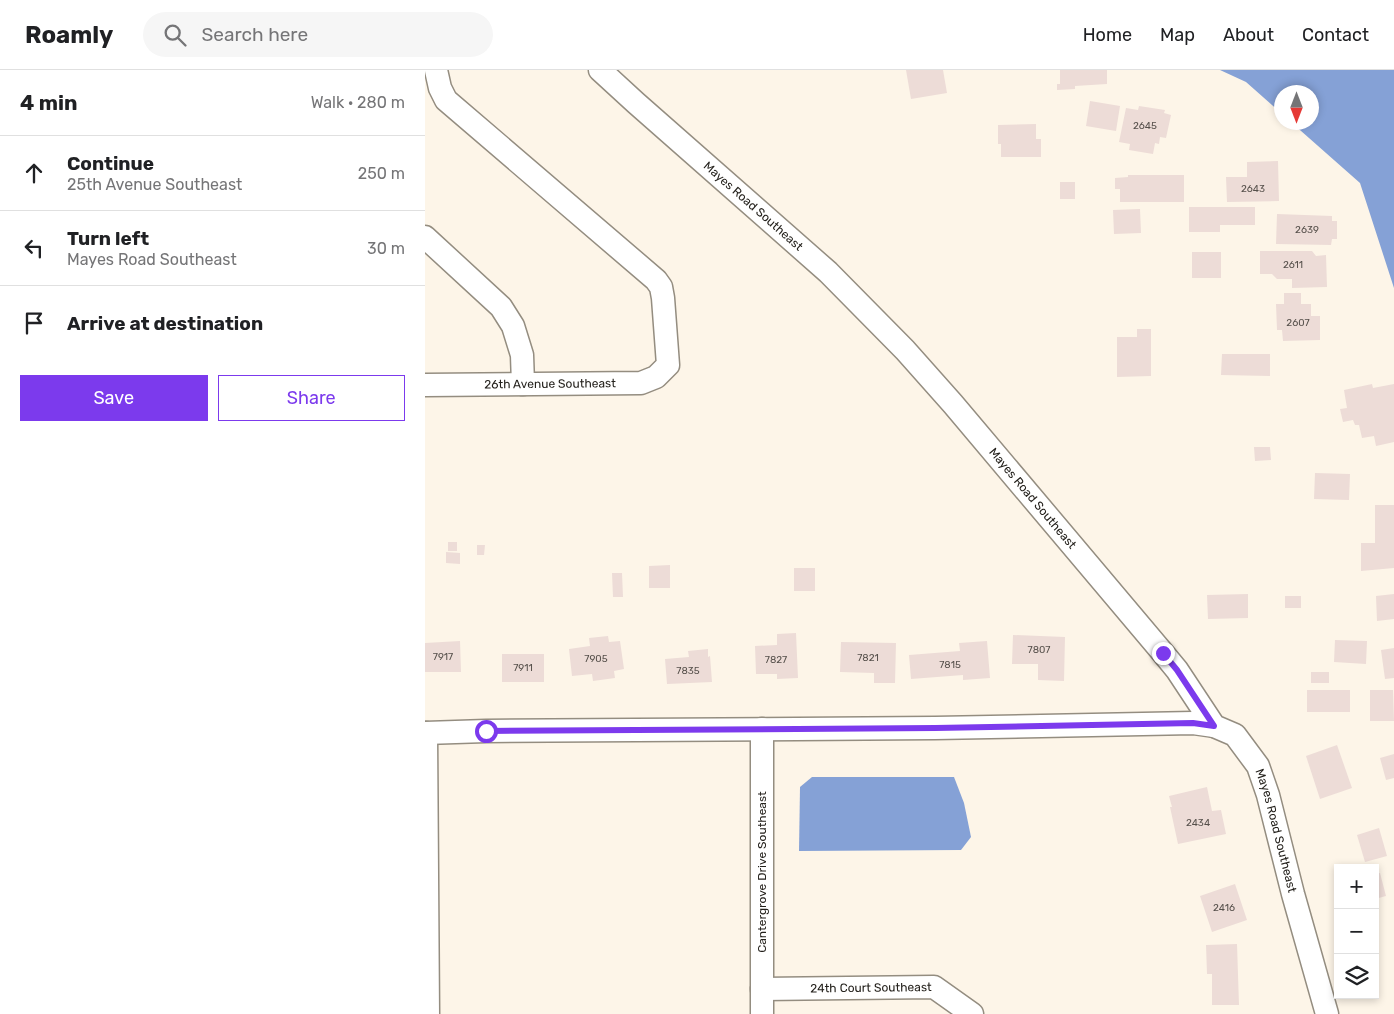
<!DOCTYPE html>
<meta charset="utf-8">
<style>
:root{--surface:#fff;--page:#f6f6f6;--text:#202124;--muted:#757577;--line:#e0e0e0;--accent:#7c3aed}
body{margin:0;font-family:Rubik,sans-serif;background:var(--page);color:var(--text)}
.controls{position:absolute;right:15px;bottom:15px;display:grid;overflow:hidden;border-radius:0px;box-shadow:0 2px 8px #0003}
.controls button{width:45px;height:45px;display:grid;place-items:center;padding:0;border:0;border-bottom:1px solid var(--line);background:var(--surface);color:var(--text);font:25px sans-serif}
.compass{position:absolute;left:849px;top:15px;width:45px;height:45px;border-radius:50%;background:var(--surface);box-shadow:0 2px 8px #0003;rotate:180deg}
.stop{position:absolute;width:15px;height:15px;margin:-11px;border:4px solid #7c3aed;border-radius:50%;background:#fff}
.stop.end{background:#7c3aed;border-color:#fff;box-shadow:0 1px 5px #0008}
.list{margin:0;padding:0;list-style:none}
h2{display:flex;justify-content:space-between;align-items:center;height:65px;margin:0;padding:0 20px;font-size:21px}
h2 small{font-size:16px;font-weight:400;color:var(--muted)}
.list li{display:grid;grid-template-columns:32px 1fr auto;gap:15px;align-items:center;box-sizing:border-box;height:75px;padding:0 20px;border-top:1px solid var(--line)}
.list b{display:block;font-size:19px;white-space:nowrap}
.list p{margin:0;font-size:16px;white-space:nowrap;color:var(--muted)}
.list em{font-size:16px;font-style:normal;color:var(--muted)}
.actions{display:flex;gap:10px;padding:15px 20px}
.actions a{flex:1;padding:11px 0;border:1px solid var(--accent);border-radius:0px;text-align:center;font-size:18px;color:var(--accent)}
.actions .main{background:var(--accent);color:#fff}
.icon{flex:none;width:28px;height:28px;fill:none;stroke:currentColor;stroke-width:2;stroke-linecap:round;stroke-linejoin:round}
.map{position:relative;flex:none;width:969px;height:944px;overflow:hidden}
header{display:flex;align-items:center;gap:30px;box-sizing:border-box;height:70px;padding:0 25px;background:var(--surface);border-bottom:1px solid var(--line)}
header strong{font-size:24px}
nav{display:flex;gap:28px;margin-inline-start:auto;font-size:18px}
.search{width:350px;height:45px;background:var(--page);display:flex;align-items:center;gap:12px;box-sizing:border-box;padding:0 18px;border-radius:28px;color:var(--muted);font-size:19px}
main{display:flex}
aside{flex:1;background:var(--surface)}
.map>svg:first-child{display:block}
.water{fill:#85a1d6}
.building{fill:#eddcd7}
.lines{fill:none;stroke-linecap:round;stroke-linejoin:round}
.minor-casing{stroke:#948d80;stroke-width:25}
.minor{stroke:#fff;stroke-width:22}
.route{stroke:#7c3aed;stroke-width:6}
.labels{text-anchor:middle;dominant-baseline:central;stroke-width:4;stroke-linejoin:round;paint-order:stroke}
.number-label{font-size:10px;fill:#56504b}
.street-label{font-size:12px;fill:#24211c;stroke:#fff}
</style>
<header>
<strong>Roamly</strong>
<div class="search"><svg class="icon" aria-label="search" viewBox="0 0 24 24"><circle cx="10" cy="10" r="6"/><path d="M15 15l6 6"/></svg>Search here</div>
<nav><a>Home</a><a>Map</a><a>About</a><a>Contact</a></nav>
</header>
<main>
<aside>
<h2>4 min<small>Walk · 280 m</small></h2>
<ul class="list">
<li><svg class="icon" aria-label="ahead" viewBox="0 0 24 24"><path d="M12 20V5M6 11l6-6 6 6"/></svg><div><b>Continue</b><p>25th Avenue Southeast</p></div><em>250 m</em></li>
<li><svg class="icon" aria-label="left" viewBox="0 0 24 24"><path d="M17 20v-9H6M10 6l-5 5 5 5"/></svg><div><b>Turn left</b><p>Mayes Road Southeast</p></div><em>30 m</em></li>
<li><svg class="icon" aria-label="arrive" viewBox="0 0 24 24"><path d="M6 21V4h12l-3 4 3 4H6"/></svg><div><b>Arrive at destination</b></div></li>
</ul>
<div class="actions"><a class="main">Save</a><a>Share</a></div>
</aside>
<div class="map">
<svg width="969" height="944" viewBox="0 0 969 944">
<rect width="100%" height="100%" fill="#fdf5e8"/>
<g class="water">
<path d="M795 0H969V218L935 113 867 53 886 52V22H856V43L821 12Z"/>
<path d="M387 707H529L539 733 546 767 536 780 374 781 375 717Z"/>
</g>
<g class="building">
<path d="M481 0H518L522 23 486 29Z"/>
<path d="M635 0H682V14L650 16V19L632 20V14H635Z"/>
<path d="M665 31 695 36 691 61 661 56Z"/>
<path d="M714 36 740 40 739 43 746 45 741 68 735 67 734 74 730 73 728 84 704 80 705 74 694 72 701 38 713 40Z"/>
<path d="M611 54V69H616V87H576V74H573V55Z"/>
<path d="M853 91 854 131 802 132 801 107H822V92Z"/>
<path d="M703 105H759V132H695V119H690V108L703 107Z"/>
<rect x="635" y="112" width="15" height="17"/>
<path d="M764 137H830V155H795V162H764Z"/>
<path d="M715 139 716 163 689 164 688 140Z"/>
<path d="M852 144 907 146V151H912V169H907L906 175 851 174Z"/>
<path d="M835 181H887L891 186 901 185 902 217 867 218V209H852L847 204H835Z"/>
<rect x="767" y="182" width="29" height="26"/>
<path d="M859 223H876V234H886V246H895V270L858 271 857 260H852L851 234H859Z"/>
<path d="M712 259H726V306L692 307V267H712Z"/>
<path d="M797 284H845V306L796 305Z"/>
<path d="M947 314 948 318 969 314V372L951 376 949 366 937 368 934 355H930L928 350 918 352 915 339 922 338 919 320Z"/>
<path d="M829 377H845L846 390 830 391Z"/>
<path d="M890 403 925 404 924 430 889 429Z"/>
<path d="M950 435H969V498L936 501V473H950Z"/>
<rect x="23" y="472" width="9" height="9"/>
<path d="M52 475H60L59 485H52Z"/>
<path d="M21 482 35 483V494L21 493Z"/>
<path d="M245 495V518H224V496Z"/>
<rect x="369" y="498" width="21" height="23"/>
<path d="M187 503H197L198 527H188Z"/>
<path d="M823 524V548L783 549 782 525Z"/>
<path d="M969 524V549L952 551 951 526Z"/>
<rect x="860" y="526" width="16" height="12"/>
<path d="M371 563 373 608 352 609V604H331L330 576 352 575V564Z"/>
<path d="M588 565 640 567 639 611 613 610V594H587Z"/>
<path d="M183 566 184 572 195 571 199 599 189 601 190 608 168 611 167 604 147 606 144 579 165 576 164 568Z"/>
<path d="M910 570 942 571 941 594 909 592Z"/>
<path d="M35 571 36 602H0V573Z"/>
<path d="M562 571 565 608 538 610V605L486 609 484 585 535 581 534 573Z"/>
<path d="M416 572 471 573 470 613H449V603L415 602Z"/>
<path d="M969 578V608L960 609 956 580Z"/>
<path d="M283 579V587L285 586 287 612 242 614 240 589 264 587 263 581Z"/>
<rect x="77" y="584" width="42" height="28"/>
<rect x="886" y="602" width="18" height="11"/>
<rect x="882" y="620" width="43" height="22"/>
<path d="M945 620H968L969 651H945Z"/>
<path d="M912 675 927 718 895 729 881 686Z"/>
<path d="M969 684V708L961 710 955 688Z"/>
<path d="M782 717 787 741 796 740 801 764 753 774 745 737H747L744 726Z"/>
<path d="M954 758 962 786 940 792 932 765Z"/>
<path d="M955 803 961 826 950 829V804Z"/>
<path d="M810 814 822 850 787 862 775 826Z"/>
<path d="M812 874 814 935H787V904H782L781 875Z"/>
</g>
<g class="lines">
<g class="minor-casing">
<g id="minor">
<path id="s1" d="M175 0 211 33 403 202 480 280 528 334 738 583 752 600 789 656 810 665 833 696 843 725 868 824 902 944"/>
<path d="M0 167 76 237 88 256 97 285 98 314"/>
<path id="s2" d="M0 315 216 313 231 307 243 295 238 228 236 217 231 210 21 30 15 18 11 0"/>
<path d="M337 659V944"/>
<path d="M0 663 61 661 510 658 768 653 789 656"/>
<path d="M1 663 3 944"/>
<path id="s3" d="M337 919 509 917 547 944"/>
</g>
</g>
<use href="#minor" class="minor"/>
</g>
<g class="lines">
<path class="route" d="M61 661 510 658 768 653 789 656 752 600 738 583"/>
</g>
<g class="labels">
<g class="number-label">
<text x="720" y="56">2645</text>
<text x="828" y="119">2643</text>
<text x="882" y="160">2639</text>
<text x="868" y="195">2611</text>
<text x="873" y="253">2607</text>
<text x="614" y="580">7807</text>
<text x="18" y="587">7917</text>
<text x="443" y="588">7821</text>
<text x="171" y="589">7905</text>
<text x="351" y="590">7827</text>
<text x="525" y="595">7815</text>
<text x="98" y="598">7911</text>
<text x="263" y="601">7835</text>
<text x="773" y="753">2434</text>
<text x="799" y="838">2416</text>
</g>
<g class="street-label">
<text stroke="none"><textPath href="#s1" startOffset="205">Mayes Road Southeast</textPath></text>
<text stroke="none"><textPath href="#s2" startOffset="125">26th Avenue Southeast</textPath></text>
<text stroke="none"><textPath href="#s1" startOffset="610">Mayes Road Southeast</textPath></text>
<text stroke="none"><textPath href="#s1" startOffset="1030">Mayes Road Southeast</textPath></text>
<text transform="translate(337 802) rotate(-90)">Cantergrove Drive Southeast</text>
<text stroke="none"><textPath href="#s3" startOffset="109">24th Court Southeast</textPath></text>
</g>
</g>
</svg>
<div class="controls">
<button>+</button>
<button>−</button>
<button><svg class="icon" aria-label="layers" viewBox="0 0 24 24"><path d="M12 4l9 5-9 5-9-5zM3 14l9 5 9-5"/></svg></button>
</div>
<svg class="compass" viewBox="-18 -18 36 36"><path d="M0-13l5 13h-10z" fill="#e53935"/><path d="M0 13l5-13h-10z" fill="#757577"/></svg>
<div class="stop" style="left:61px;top:661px"></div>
<div class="stop end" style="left:738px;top:583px"></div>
</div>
</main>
